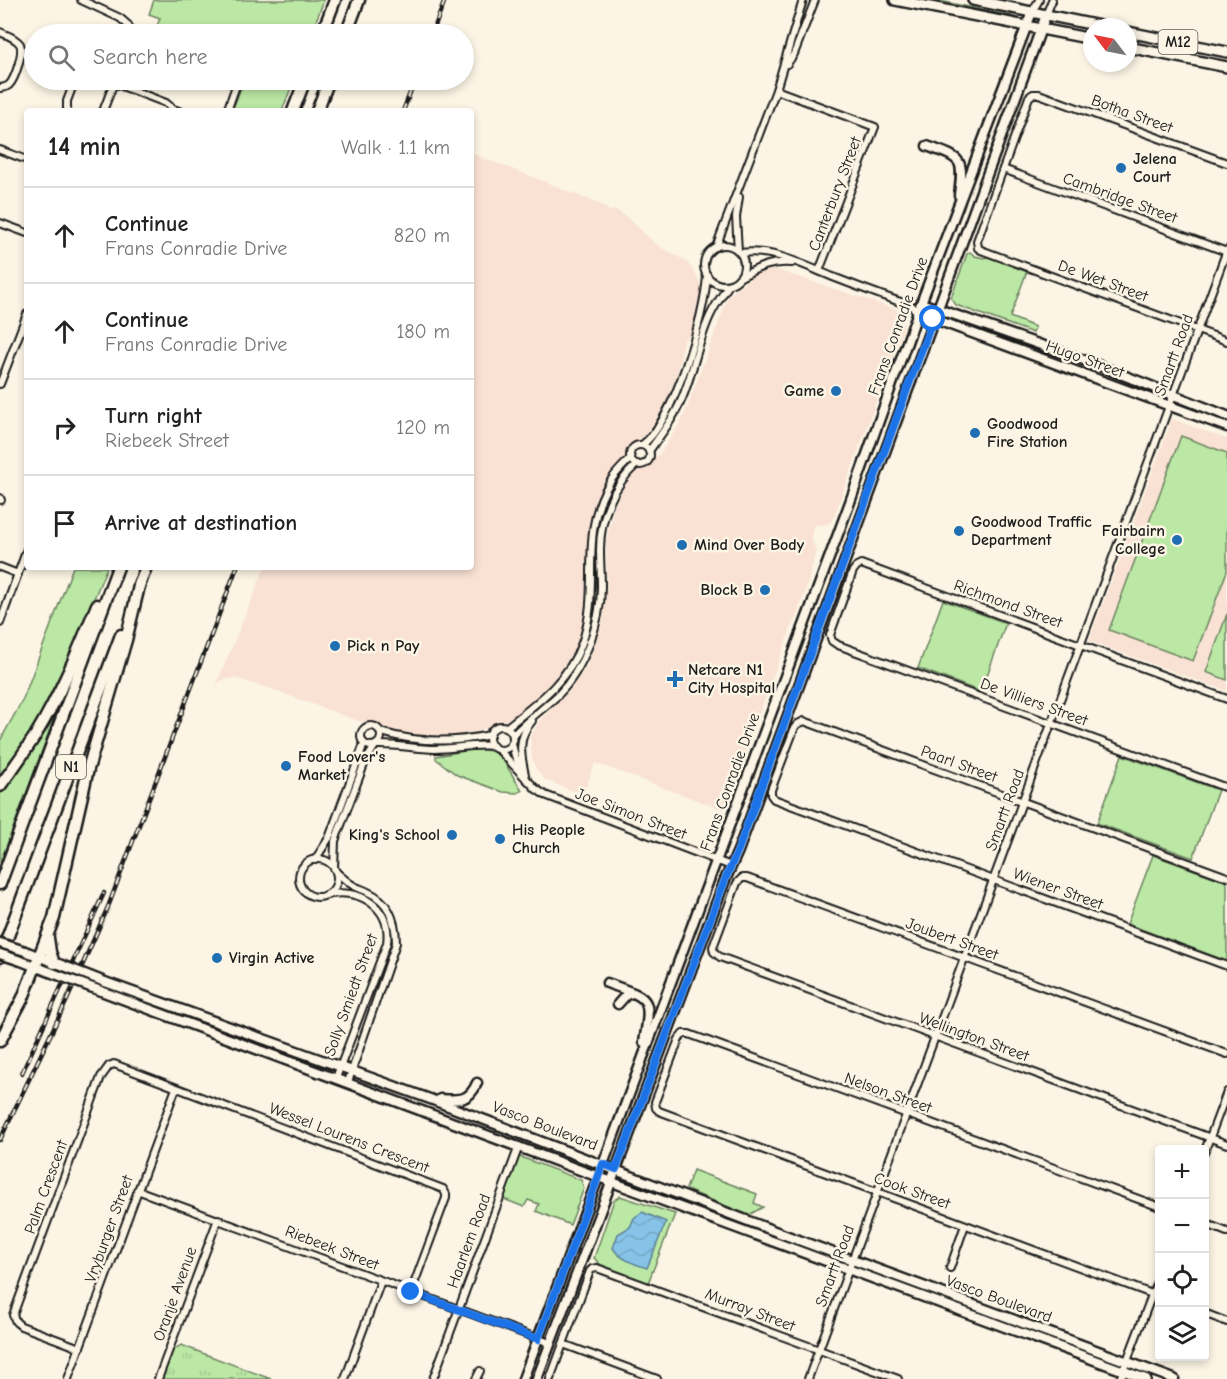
<!DOCTYPE html>
<meta charset="utf-8">
<style>
:root{--surface:#fff;--page:#f6f6f6;--text:#222;--muted:#767676;--line:#e0e0e0}
body{margin:0;font-family:"Comic Neue",sans-serif;background:var(--page);color:var(--text)}
.controls{position:absolute;right:18px;bottom:18px;display:grid;overflow:hidden;border-radius:6px;box-shadow:0 3px 9px #0003}
.controls button{width:54px;height:54px;display:grid;place-items:center;padding:0;border:0;border-bottom:2px solid var(--line);background:var(--surface);color:var(--text);font:30px sans-serif}
.compass{position:absolute;left:1083px;top:18px;width:54px;height:54px;border-radius:50%;background:var(--surface);box-shadow:0 3px 9px #0003;rotate:302deg}
.stop{position:absolute;width:18px;height:18px;margin:-14px;border:4px solid #1a73e8;border-radius:50%;background:#fff}
.stop.end{background:#1a73e8;border-color:#fff;box-shadow:0 2px 6px #0008}
.list{margin:0;padding:0;list-style:none}
h2{display:flex;justify-content:space-between;align-items:center;height:78px;margin:0;padding:0 24px;font-size:26px}
h2 small{font-size:20px;font-weight:400;color:var(--muted)}
.list li{display:grid;grid-template-columns:39px 1fr auto;gap:18px;align-items:center;box-sizing:border-box;height:96px;padding:0 24px;border-top:2px solid var(--line)}
.list b{display:block;font-size:22px;white-space:nowrap}
.list p{margin:0;font-size:20px;white-space:nowrap;color:var(--muted)}
.list em{font-size:20px;font-style:normal;color:var(--muted)}
.icon{flex:none;width:33px;height:33px;fill:none;stroke:currentColor;stroke-width:2;stroke-linecap:round;stroke-linejoin:round}
.map{position:relative;flex:none;width:1227px;height:1379px;overflow:hidden}
.search{position:absolute;background:var(--surface);box-shadow:0 3px 9px #0003;left:24px;top:24px;width:450px;height:66px;display:flex;align-items:center;gap:15px;box-sizing:border-box;padding:0 21px;border-radius:33px;color:var(--muted);font-size:22px}
.panel{position:absolute;background:var(--surface);box-shadow:0 3px 9px #0003;left:24px;top:108px;width:450px;height:462px;border-radius:6px}
.map>svg:first-child{display:block}
.built{fill:#f9e2d4}
.grass{fill:#bbe8a5;stroke:#6c8260;stroke-width:1.5}
.park{fill:url(#park-tufts);stroke:#6c8260;stroke-width:1.5}
.water{fill:url(#water-waves);stroke:#5c8095;stroke-width:1.5}
.lines{fill:none;stroke-linecap:round;stroke-linejoin:round}
.street-casing{stroke:#1c1c1c;stroke-width:10}
.secondary-casing{stroke:#1c1c1c;stroke-width:13}
.primary-casing{stroke:#1c1c1c;stroke-width:14}
.highway-casing{stroke:#1c1c1c;stroke-width:15}
.street{stroke:#fcf5e5;stroke-width:6}
.secondary{stroke:#fcf5e5;stroke-width:8}
.primary{stroke:#fcf5e5;stroke-width:9}
.highway{stroke:#fcf5e5;stroke-width:10}
.rail-casing{stroke:#1c1c1c;stroke-width:4.5}
.rail{stroke:#fcf5e5;stroke-width:2;stroke-dasharray:7;stroke-linecap:butt}
.secondary-bridge-casing{stroke:#1c1c1c;stroke-width:13;stroke-linecap:butt}
.secondary-bridge{stroke:#fcf5e5;stroke-width:8}
.route{stroke:#1a73e8;stroke-width:8}
.poi-dot{fill:#1f6fb2;stroke:#fcf5e5;stroke-width:2}
.labels{text-anchor:middle;dominant-baseline:central;stroke-width:5;stroke-linejoin:round;paint-order:stroke}
.shield{fill:#fcf5e5;stroke:#5f5d58;stroke-width:1.5}
.shield-label{font-size:15px;font-weight:bold;fill:#1c1c1c}
.street-label{font-size:16px;fill:#1c1c1c;stroke:#fcf5e5}
.poi-label{font-size:16px;font-weight:bold;fill:#1c1c1c;stroke:#fcf5e5;text-anchor:start}
</style>
<div class="map">
<svg width="1227" height="1379" viewBox="0 0 1227 1379">
<defs>
<pattern id="park-tufts" width="24" height="20" patternUnits="userSpaceOnUse" patternTransform="scale(1.5)"><rect width="24" height="20" fill="#bbe8a5"/><path d="M3 7l-1-3M5 7V3M7 7l1-3M15 17l-1-3M17 17v-4M19 17l1-3" fill="none" stroke="#a0c68d"/></pattern>
<pattern id="water-waves" width="16" height="10" patternUnits="userSpaceOnUse" patternTransform="scale(1.5)"><rect width="16" height="10" fill="#86c3e6"/><path d="M0 5q4-4 8 0t8 0" fill="none" stroke="#73a7c5"/></pattern>
</defs>
<rect width="100%" height="100%" fill="#fcf5e5"/>
<filter id="ink" filterUnits="userSpaceOnUse"><feTurbulence type="fractalNoise" baseFrequency=".0167" numOctaves="2"/><feDisplacementMap in="SourceGraphic" scale="12" xChannelSelector="R" yChannelSelector="G"/><feConvolveMatrix kernelMatrix="1 2 1 2 8 2 1 2 1" color-interpolation-filters="sRGB"/></filter>
<g filter="url(#ink)">
<g class="built">
<path d="M471 153 561 188V189L596 202 610 211 616 210 629 219 657 245 686 261 696 274 701 286V304L692 331 684 341 677 373 666 403 655 421 644 436 640 439 616 467 607 479 595 509 589 532 587 551 589 577 588 601 582 630 575 648 563 669 549 687 524 709 509 719 478 731 444 737H420L401 733 365 722H361L271 689 234 678 222 680 216 685 265 567H471Z"/>
<path d="M773 269 802 278 898 310 904 326 833 519 828 524 815 525 811 536 816 551 808 583 797 616 792 625 724 810 595 763 583 795 545 780 536 769 532 759 530 738 540 720 569 692 587 666 602 625 607 586 606 541 614 508 623 487 635 472 659 455 683 418 729 295 755 275Z"/>
<path d="M1172 419 1227 439V691L1089 641Z"/>
</g>
<g class="grass">
<path d="M154 0H324L311 34H154L160 18 149 14Z"/>
<path d="M924 0H936L1012 16 1011 18Z"/>
<path d="M244 80H294L282 111H232Z"/>
<path d="M970 252 975 256 984 258 988 257 1027 271 1010 317 1035 327 1033 333 956 305 951 298 967 254Z"/>
<path d="M1181 436 1227 453V571L1193 661 1109 630Z"/>
<path d="M73 567H107L67 664 53 688 37 723 0 780V741L23 699Z"/>
<path d="M943 600 1006 623 981 692 918 668Z"/>
<path d="M1227 614V680L1206 672Z"/>
<path d="M74 665 0 863V793L6 785Z"/>
<path d="M476 749 492 751 502 758 522 791 517 793 503 792 457 775 436 759V756Z"/>
<path d="M1122 755 1218 790 1193 858 1097 823Z"/>
<path d="M1153 855 1227 882V961L1127 924Z"/>
<path d="M518 1156 581 1180 584 1188 570 1225 536 1211 539 1204 528 1200 524 1207 501 1198Z"/>
<path d="M693 1170 757 1194 754 1203 763 1207 749 1215 689 1191 686 1189Z"/>
<path d="M620 1196 675 1214 648 1283 601 1265 594 1258 614 1200Z"/>
</g>
<path class="park" d="M181 1345 271 1379H162L173 1350Z"/>
<path class="water" d="M642 1212 666 1222 647 1268C634 1264 620 1259 613 1248L618 1234 630 1227 634 1218Z"/>
<g class="lines">
<g class="street-casing">
<g id="street">
<path d="M81 0 120 18 128 25 131 34"/>
<path d="M1032 12 1039 0"/>
<path d="M1046 15 1052 0"/>
<path d="M0 32C7 35 16 38 20 44 24 52 15 79 9 85 5 88 5 87 0 88"/>
<path d="M787 64 794 54 815 0"/>
<path d="M114 83 166 103 173 109 179 111"/>
<path d="M776 90 875 127 819 271"/>
<path d="M67 111V101L75 80"/>
<path d="M103 111 115 80"/>
<path d="M227 111 238 80"/>
<path d="M0 150 27 160"/>
<path d="M1227 163 1039 94H1033L1029 97 977 241 978 248 981 250 1227 341"/>
<path d="M1003 169 1227 252"/>
<path d="M0 223 27 233"/>
<circle cx="724" cy="265" r="20"/>
<path d="M716 247 776 90 803 0"/>
<path d="M738 251 736 217 739 197"/>
<path d="M740 253C772 248 803 265 833 277 859 287 885 297 912 306L918 313"/>
<path d="M739 278C757 268 771 261 792 263"/>
<path d="M0 384 27 314"/>
<path d="M642 445C674 422 705 315 707 275"/>
<circle cx="640" cy="455" r="10"/>
<path d="M649 451C663 432 677 414 685 391 694 367 699 340 710 316 715 305 722 295 729 285"/>
<path d="M0 498 1 500"/>
<path d="M0 567 18 574"/>
<path d="M0 623 27 549"/>
<path d="M1227 699 861 564 857 566 853 571 830 635 832 641 838 645 1227 788"/>
<circle cx="371" cy="736" r="10"/>
<circle cx="501" cy="738" r="12"/>
<path d="M507 727C536 704 569 680 582 643 602 587 577 535 610 482 615 473 624 465 631 458"/>
<path d="M381 732C417 743 453 743 490 735"/>
<path d="M513 735C527 720 543 709 558 695 572 681 582 663 589 645 596 627 601 607 601 587 601 575 600 562 600 550 600 518 613 485 637 464"/>
<path d="M512 744 515 756 522 771"/>
<path d="M377 745C396 744 415 749 435 749 454 749 473 744 493 746"/>
<path d="M499 750 536 789 545 795 731 866"/>
<path d="M526 779C521 757 516 739 532 721"/>
<circle cx="318" cy="878" r="19"/>
<path d="M315 860 329 838 364 744"/>
<path d="M334 868 335 841 365 762 375 746"/>
<path d="M336 872C341 876 346 881 351 884 356 888 363 889 368 892 389 901 396 921 396 943L348 1082"/>
<path d="M1227 877 804 721 798 724 795 727 771 790V795L774 799 1227 966"/>
<path d="M326 895C359 887 392 907 387 943L336 1078"/>
<path d="M1227 1054 747 878H742L737 883 713 947 714 952 720 957 1227 1144"/>
<path d="M1204 1153 1227 1092"/>
<path d="M137 1190 550 1343"/>
<path d="M1160 1207 689 1034H683L679 1039 655 1102 656 1108 659 1111 1160 1297"/>
<path d="M1204 1223 1227 1232"/>
<path d="M950 1268 965 1225"/>
<path d="M1204 1313 1227 1322"/>
<path d="M563 1344 657 1379"/>
<path d="M80 1348 21 1326 16 1322 13 1315 101 1077 109 1066 114 1064 443 1189 446 1194V1198L411 1292"/>
<path d="M68 1379 176 1088"/>
<path d="M158 1379 218 1219"/>
<path d="M345 1379 381 1281"/>
<path d="M433 1379 519 1146"/>
<path d="M476 1379 480 1371"/>
<path d="M550 1379 590 1271 592 1269 597 1268 898 1379"/>
<path d="M808 1379 1227 250"/>
<path d="M1120 1379 1160 1274"/>
</g>
</g>
<g class="secondary-casing">
<g id="secondary">
<path d="M927 146C962 159 964 157 959 195"/>
<path d="M921 303 1095 364 1227 416"/>
<path d="M918 313 1227 427"/>
<path d="M25 951 58 964"/>
<path d="M21 961 55 974"/>
<path d="M105 982 430 1099 785 1235 1174 1379"/>
<path d="M607 983C650 999 652 995 644 1042"/>
<path d="M101 991 620 1185 1146 1379"/>
<path d="M618 1004 626 995 633 993"/>
<path d="M440 1099C458 1100 469 1102 477 1083"/>
<path d="M523 1379 850 502 921 303 1032 12"/>
<path d="M537 1379 725 880 738 851 1046 15"/>
</g>
</g>
<g class="primary-casing">
<g id="primary">
<path d="M895 0 1092 39"/>
<path d="M973 0 1105 27"/>
<path d="M1128 32 1227 52"/>
<path d="M1128 47 1227 67"/>
</g>
</g>
<g class="highway-casing">
<g id="highway">
<path d="M322 34 335 0"/>
<path d="M346 34 359 0"/>
<path d="M293 111 305 80"/>
<path d="M317 111 329 80"/>
<path d="M139 586 146 567"/>
<path d="M0 786C12 770 24 753 35 736 60 695 79 649 97 605"/>
<path d="M0 884 118 567"/>
<path d="M48 938 50 952 54 963"/>
<path d="M0 957 121 635"/>
<path d="M0 1041 23 998 54 918 88 769 126 640 140 582"/>
</g>
</g>
<use href="#street" class="street"/>
<use href="#secondary" class="secondary"/>
<use href="#primary" class="primary"/>
<use href="#highway" class="highway"/>
<g class="rail-casing">
<g id="rail">
<path d="M432 34 445 0"/>
<path d="M403 111 415 80"/>
<path d="M22 1073 104 893"/>
<path d="M0 1140 67 1000 108 907 237 567"/>
</g>
</g>
<use href="#rail" class="rail"/>
<g class="secondary-bridge-casing">
<g id="secondary-bridge">
<path d="M0 943 25 951"/>
<path d="M0 954 21 961"/>
<path d="M59 964 105 982"/>
<path d="M55 974 101 991"/>
</g>
</g>
<use href="#secondary-bridge" class="secondary-bridge"/>
</g>
</g>
<g class="lines" filter="url(#ink)">
<path class="route" d="M411 1292 538 1339 603 1164 616 1169 725 880 738 850 933 319"/>
</g>
<g class="poi-dot">
<circle cx="1121" cy="168" r="6"/>
<circle cx="836" cy="391" r="6"/>
<circle cx="975" cy="433" r="6"/>
<circle cx="959" cy="531" r="6"/>
<circle cx="1177" cy="540" r="6"/>
<circle cx="682" cy="545" r="6"/>
<circle cx="765" cy="590" r="6"/>
<circle cx="335" cy="646" r="6"/>
<path d="M672 670h6v6h6v6h-6v6h-6v-6h-6v-6h6z"/>
<circle cx="286" cy="766" r="6"/>
<circle cx="452" cy="835" r="6"/>
<circle cx="500" cy="839" r="6"/>
<circle cx="217" cy="958" r="6"/>
</g>
<g class="labels">
<g class="shield">
<rect x="1158.5" y="30" width="39" height="24" rx="4.5"/>
<rect x="56" y="755" width="30" height="24" rx="4.5"/>
</g>
<g class="shield-label">
<text x="1178" y="42">M12</text>
<text x="71" y="767">N1</text>
</g>
<g class="street-label">
<text transform="translate(1132 114) rotate(20)">Botha Street</text>
<text transform="translate(835 194) rotate(-69)">Canterbury Street</text>
<text transform="translate(1120 198) rotate(20)">Cambridge Street</text>
<text transform="translate(1103 281) rotate(20)">De Wet Street</text>
<text transform="translate(898 326) rotate(-70)">Frans Conradie Drive</text>
<text transform="translate(1174 355) rotate(-70)">Smartt Road</text>
<text transform="translate(1085 359) rotate(20)">Hugo Street</text>
<text transform="translate(1008 604) rotate(20)">Richmond Street</text>
<text transform="translate(1034 702) rotate(20)">De Villiers Street</text>
<text transform="translate(959 764) rotate(20)">Paarl Street</text>
<text transform="translate(730 782) rotate(-70)">Frans Conradie Drive</text>
<text transform="translate(1005 810) rotate(-70)">Smartt Road</text>
<text transform="translate(631 814) rotate(21)">Joe Simon Street</text>
<text transform="translate(1058 889) rotate(20)">Wiener Street</text>
<text transform="translate(952 939) rotate(20)">Joubert Street</text>
<text transform="translate(351 995) rotate(-70)">Solly Smiedt Street</text>
<text transform="translate(974 1037) rotate(20)">Wellington Street</text>
<text transform="translate(888 1093) rotate(20)">Nelson Street</text>
<text transform="translate(545 1126) rotate(21)">Vasco Boulevard</text>
<text transform="translate(349 1138) rotate(21)">Wessel Lourens Crescent</text>
<text transform="translate(46 1187) rotate(-70)">Palm Crescent</text>
<text transform="translate(912 1191) rotate(20)">Cook Street</text>
<text transform="translate(109 1229) rotate(-70)">Vryburger Street</text>
<text transform="translate(469 1241) rotate(-70)">Haarlem Road</text>
<text transform="translate(332 1248) rotate(21)">Riebeek Street</text>
<text transform="translate(835 1266) rotate(-70)">Smartt Road</text>
<text transform="translate(175 1294) rotate(-70)">Oranje Avenue</text>
<text transform="translate(999 1299) rotate(20)">Vasco Boulevard</text>
<text transform="translate(750 1310) rotate(21)">Murray Street</text>
</g>
<g class="poi-label">
<text x="1133" y="159">Jelena<tspan x="1133" dy="18">Court</tspan></text>
<text x="824" y="391" text-anchor="end">Game</text>
<text x="987" y="424">Goodwood<tspan x="987" dy="18">Fire Station</tspan></text>
<text x="971" y="522">Goodwood Traffic<tspan x="971" dy="18">Department</tspan></text>
<text x="1165" y="531" text-anchor="end">Fairbairn<tspan x="1165" dy="18">College</tspan></text>
<text x="694" y="545">Mind Over Body</text>
<text x="753" y="590" text-anchor="end">Block B</text>
<text x="347" y="646">Pick n Pay</text>
<text x="688" y="670">Netcare N1<tspan x="688" dy="18">City Hospital</tspan></text>
<text x="298" y="757">Food Lover's<tspan x="298" dy="18">Market</tspan></text>
<text x="512" y="830">His People<tspan x="512" dy="18">Church</tspan></text>
<text x="440" y="835" text-anchor="end">King's School</text>
<text x="229" y="958">Virgin Active</text>
</g>
</g>
</svg>
<div class="controls">
<button>+</button>
<button>−</button>
<button><svg class="icon" aria-label="locate" viewBox="0 0 24 24"><circle cx="12" cy="12" r="6"/><path d="M12 2v4M12 18v4M2 12h4M18 12h4"/></svg></button>
<button><svg class="icon" aria-label="layers" viewBox="0 0 24 24"><path d="M12 4l9 5-9 5-9-5zM3 14l9 5 9-5"/></svg></button>
</div>
<svg class="compass" viewBox="-18 -18 36 36"><path d="M0-13l5 13h-10z" fill="#e53935"/><path d="M0 13l5-13h-10z" fill="#767676"/></svg>
<div class="stop" style="left:933px;top:319px"></div>
<div class="stop end" style="left:411px;top:1292px"></div>
<div class="search"><svg class="icon" aria-label="search" viewBox="0 0 24 24"><circle cx="10" cy="10" r="6"/><path d="M15 15l6 6"/></svg>Search here</div>
<section class="panel">
<h2>14 min<small>Walk · 1.1 km</small></h2>
<ul class="list">
<li><svg class="icon" aria-label="ahead" viewBox="0 0 24 24"><path d="M12 20V5M6 11l6-6 6 6"/></svg><div><b>Continue</b><p>Frans Conradie Drive</p></div><em>820 m</em></li>
<li><svg class="icon" aria-label="ahead" viewBox="0 0 24 24"><path d="M12 20V5M6 11l6-6 6 6"/></svg><div><b>Continue</b><p>Frans Conradie Drive</p></div><em>180 m</em></li>
<li><svg class="icon" aria-label="right" viewBox="0 0 24 24"><path d="M7 20v-9h11M14 6l5 5-5 5"/></svg><div><b>Turn right</b><p>Riebeek Street</p></div><em>120 m</em></li>
<li><svg class="icon" aria-label="arrive" viewBox="0 0 24 24"><path d="M6 21V4h12l-3 4 3 4H6"/></svg><div><b>Arrive at destination</b></div></li>
</ul>
</section>
</div>
